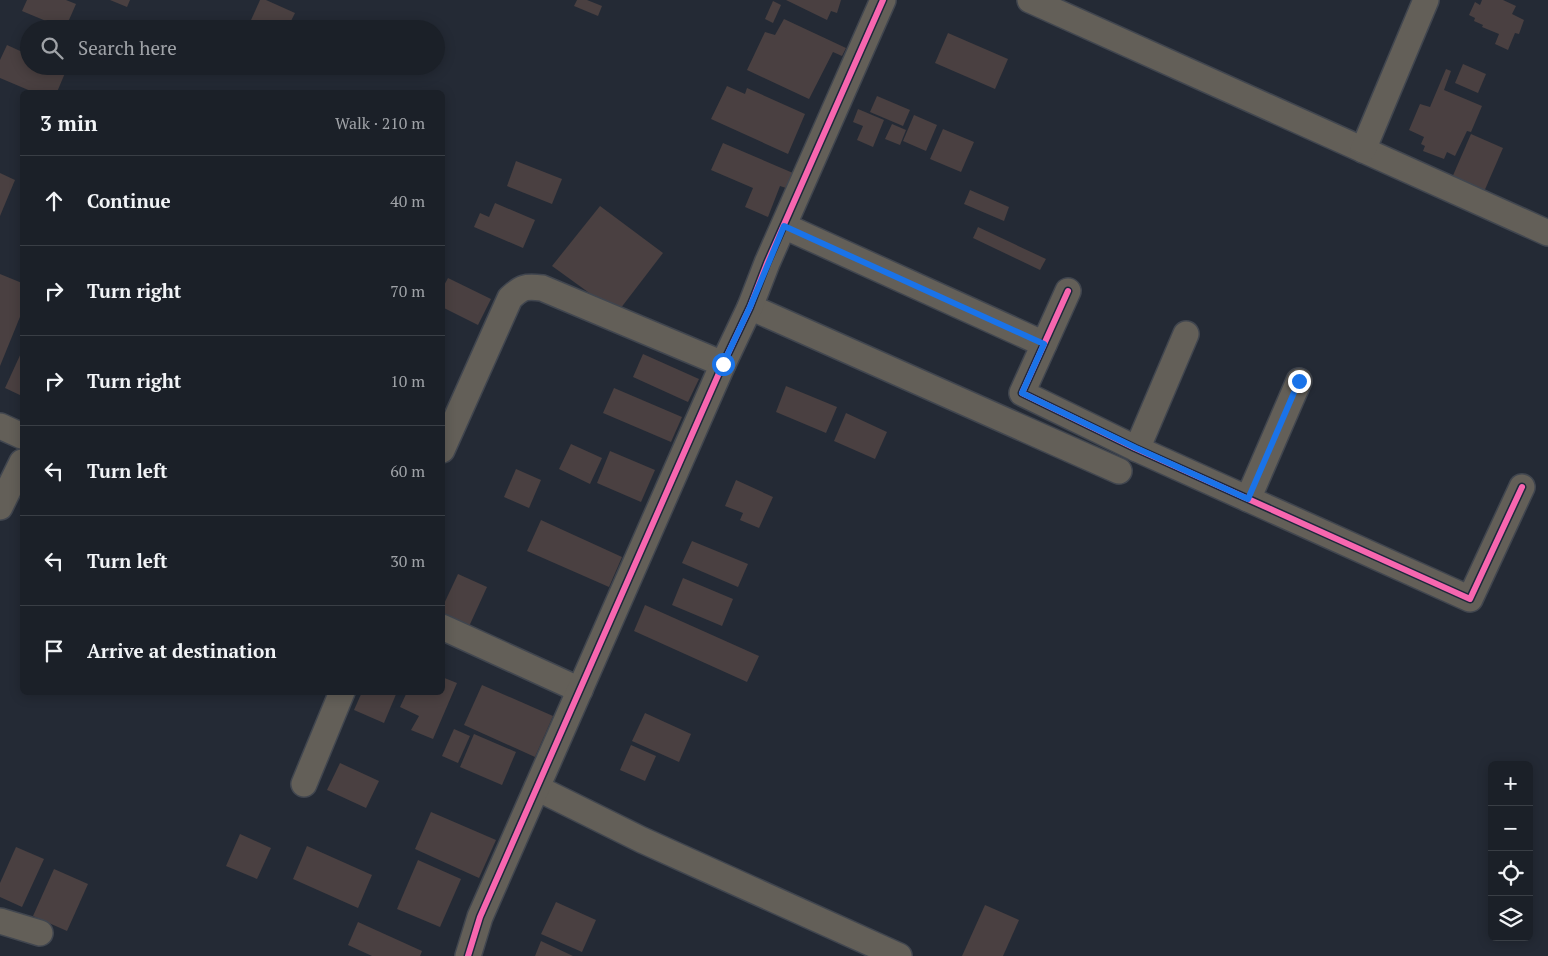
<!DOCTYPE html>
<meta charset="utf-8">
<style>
:root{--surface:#1b2028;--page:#282d34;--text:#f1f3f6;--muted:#a0a3a8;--line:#393e45}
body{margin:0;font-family:"PT Serif",serif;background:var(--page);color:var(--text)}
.controls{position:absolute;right:15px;bottom:15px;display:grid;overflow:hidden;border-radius:8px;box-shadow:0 2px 12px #0003}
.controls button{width:45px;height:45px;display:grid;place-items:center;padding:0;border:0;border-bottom:1px solid var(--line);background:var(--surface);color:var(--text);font:25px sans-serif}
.stop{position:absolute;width:15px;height:15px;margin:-11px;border:4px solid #1a73e8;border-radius:50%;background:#fff}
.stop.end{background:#1a73e8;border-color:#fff;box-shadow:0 1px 5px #0008}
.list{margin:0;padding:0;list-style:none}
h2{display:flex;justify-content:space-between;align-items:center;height:65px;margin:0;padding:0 20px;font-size:21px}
h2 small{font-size:16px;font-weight:400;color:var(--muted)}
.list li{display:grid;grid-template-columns:32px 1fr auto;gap:15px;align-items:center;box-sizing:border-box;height:90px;padding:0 20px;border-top:1px solid var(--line)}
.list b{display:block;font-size:19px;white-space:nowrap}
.list em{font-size:16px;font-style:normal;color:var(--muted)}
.icon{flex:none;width:28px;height:28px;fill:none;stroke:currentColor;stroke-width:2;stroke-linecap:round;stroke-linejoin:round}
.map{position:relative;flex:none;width:1548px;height:956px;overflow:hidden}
.search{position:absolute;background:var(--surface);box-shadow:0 2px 12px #0003;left:20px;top:20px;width:425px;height:55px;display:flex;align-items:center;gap:12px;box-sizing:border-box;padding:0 18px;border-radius:28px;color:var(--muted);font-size:19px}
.panel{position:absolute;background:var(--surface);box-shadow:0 2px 12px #0003;left:20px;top:90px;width:425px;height:605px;border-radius:8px}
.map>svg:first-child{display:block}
.building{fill:#4a4041}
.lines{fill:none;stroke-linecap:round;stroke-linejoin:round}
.minor-casing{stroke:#41464f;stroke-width:28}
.minor{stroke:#635f58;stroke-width:25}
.cycleway-casing{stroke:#1d283c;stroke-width:9}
.cycleway{stroke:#f766af;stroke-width:6}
.route{stroke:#1a73e8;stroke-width:6}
</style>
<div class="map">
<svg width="1548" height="956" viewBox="0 0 1548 956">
<rect width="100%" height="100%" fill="#242a35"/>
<g class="building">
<path d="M27 0H66L76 4 65 29 22 11Z"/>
<path d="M110 0H130L127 7Z"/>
<path d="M260 0H266L295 13 287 29H247Z"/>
<path d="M577 0H587L602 6 598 16 574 6Z"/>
<path d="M786 0H841L837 13 831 11 827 20Z"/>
<path d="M1482 0H1503L1516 6 1512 14 1524 20 1519 34 1515 33 1508 50 1495 44 1499 34 1482 27 1483 25 1474 21 1475 18 1469 15 1475 2 1480 5Z"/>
<path d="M773 1 781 5 773 23 765 19Z"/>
<path d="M784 19 846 48 842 56 833 52 809 99 747 70 765 32 775 35Z"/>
<path d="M948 33 1008 59 995 89 935 63Z"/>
<path d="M7 45 29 55V66H68L57 92H33L0 78V60Z"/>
<path d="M1463 64 1486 74 1478 93 1455 83Z"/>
<path d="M1446 69 1451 71 1444 90 1482 106 1471 132 1467 131 1455 156 1447 152 1444 159 1423 151 1425 146 1421 144 1424 137 1409 130 1420 104 1430 107Z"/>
<path d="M727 86 745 94 747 88 805 114 788 154 711 119Z"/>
<path d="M877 96 910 110 903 126 870 112Z"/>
<path d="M858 109 884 120 873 147 857 140 863 126 853 122Z"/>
<path d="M914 115 937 125 926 151 903 141Z"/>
<path d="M892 124 906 130 900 145 885 139Z"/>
<path d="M943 129 974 142 961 172 930 159Z"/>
<path d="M1471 134 1503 148 1483 194 1451 180Z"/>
<path d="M723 143 793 173 786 188 780 186 768 217 745 207 753 188 711 170Z"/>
<path d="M516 161 562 179 552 204 507 186Z"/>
<path d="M0 173 15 180 0 216Z"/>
<path d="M970 190 1009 207 1004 221 964 204Z"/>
<path d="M495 203 535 220 523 248 474 227 480 213 489 217Z"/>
<path d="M600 206 663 253 617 313 552 266Z"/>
<path d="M978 227 1046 259 1040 270 973 238Z"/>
<path d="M0 274 22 283V312L0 366Z"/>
<path d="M448 278 491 299 478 325 442 307V289Z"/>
<path d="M22 351V396L5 388Z"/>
<path d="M643 354 699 379 688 402 633 377Z"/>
<path d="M786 386 837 407 826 433 776 412Z"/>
<path d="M614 388 682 417 671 442 603 413Z"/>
<path d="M846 413 887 432 875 459 834 441Z"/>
<path d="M571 444 602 458 590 484 559 469Z"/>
<path d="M610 451 655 470 641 502 597 483Z"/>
<path d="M516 469 541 480 529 508 504 497Z"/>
<path d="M736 480 773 497 759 528 740 520 743 513 725 506Z"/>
<path d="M541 520 622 557 609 587 527 551Z"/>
<path d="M692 541 748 564 738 587 682 563Z"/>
<path d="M458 574 487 587 466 633 442 623V608Z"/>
<path d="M683 578 733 599 722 626 672 605Z"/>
<path d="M645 605 759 656 747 682 634 631Z"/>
<path d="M442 677 457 683 433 739 411 730 419 716 400 707 407 692H442Z"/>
<path d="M482 685 553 716 535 757 464 725Z"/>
<path d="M362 692H397L384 723 354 710Z"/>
<path d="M645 713 691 734 679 762 632 741Z"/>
<path d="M454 729 470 736 458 763 442 756Z"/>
<path d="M474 734 516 752 502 785 460 767Z"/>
<path d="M631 745 656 756 645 781 620 770Z"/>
<path d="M340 763 379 781 366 808 327 790Z"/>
<path d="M431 812 496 840 479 878 415 849Z"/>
<path d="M240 834 271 848 257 879 226 866Z"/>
<path d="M307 846 372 875 358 908 293 879Z"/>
<path d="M16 847 44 859 22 907 0 897V883Z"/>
<path d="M418 860 461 879 440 927 397 909Z"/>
<path d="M54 869 88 884 67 931 33 916Z"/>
<path d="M556 902 596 920 582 952 541 934Z"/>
<path d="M985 905 1019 920 1003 956H962Z"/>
<path d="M358 922 422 951 420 956H372L348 945Z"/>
<path d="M541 941 573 956H535Z"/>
</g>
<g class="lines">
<g class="minor-casing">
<g id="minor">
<path d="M1030 0 1548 233"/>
<path d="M1363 150 1426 0"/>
<path d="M784 226 1044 344"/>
<path d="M1068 291 1022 393 1135 448 1470 599 1522 487"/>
<path d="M750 307 1119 471"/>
<path d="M0 426 22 436"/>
<path d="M1137 449 1186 334"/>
<path d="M442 450 510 298C522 287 525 286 542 288L723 364"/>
<path d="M1248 499 1299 381"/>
<path d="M0 507 22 462"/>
<path d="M442 627 580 690"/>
<path d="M304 784 342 692"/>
<path d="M537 788 642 840 899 956"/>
<path d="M0 921 40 933"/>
<path d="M468 956 480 917 723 364 750 307 767 263 883 0"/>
</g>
</g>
<use href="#minor" class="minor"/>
<g class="cycleway-casing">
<g id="cycleway">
<path d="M1068 291 1022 393 1135 448 1470 599 1522 487"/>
<path d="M468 956 480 917 723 364 750 307 767 263 883 0"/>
</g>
</g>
<use href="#cycleway" class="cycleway"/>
</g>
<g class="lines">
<path class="route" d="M723 364 750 307 784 226 1044 344 1022 393 1136 448 1248 499 1299 381"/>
</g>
</svg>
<div class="controls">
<button>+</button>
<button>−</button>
<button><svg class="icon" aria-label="locate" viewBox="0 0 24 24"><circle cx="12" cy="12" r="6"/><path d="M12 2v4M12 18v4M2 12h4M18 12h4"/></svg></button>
<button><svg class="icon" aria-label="layers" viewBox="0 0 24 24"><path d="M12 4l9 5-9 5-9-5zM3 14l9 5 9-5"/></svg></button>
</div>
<div class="stop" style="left:723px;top:364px"></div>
<div class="stop end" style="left:1299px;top:381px"></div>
<div class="search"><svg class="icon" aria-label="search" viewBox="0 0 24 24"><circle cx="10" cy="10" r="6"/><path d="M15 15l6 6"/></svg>Search here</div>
<section class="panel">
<h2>3 min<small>Walk · 210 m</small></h2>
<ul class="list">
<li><svg class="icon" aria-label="ahead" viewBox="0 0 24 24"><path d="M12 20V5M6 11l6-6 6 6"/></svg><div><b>Continue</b></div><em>40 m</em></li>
<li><svg class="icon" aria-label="right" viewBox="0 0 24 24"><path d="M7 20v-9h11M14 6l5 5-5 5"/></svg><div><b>Turn right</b></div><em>70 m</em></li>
<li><svg class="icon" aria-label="right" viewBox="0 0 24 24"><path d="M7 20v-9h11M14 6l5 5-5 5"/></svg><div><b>Turn right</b></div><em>10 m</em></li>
<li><svg class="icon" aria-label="left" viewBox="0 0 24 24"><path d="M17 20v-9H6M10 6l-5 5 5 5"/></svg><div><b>Turn left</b></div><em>60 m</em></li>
<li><svg class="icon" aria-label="left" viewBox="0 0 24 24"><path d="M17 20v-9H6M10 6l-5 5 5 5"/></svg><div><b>Turn left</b></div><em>30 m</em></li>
<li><svg class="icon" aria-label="arrive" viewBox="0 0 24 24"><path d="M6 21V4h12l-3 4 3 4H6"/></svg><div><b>Arrive at destination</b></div></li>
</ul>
</section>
</div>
